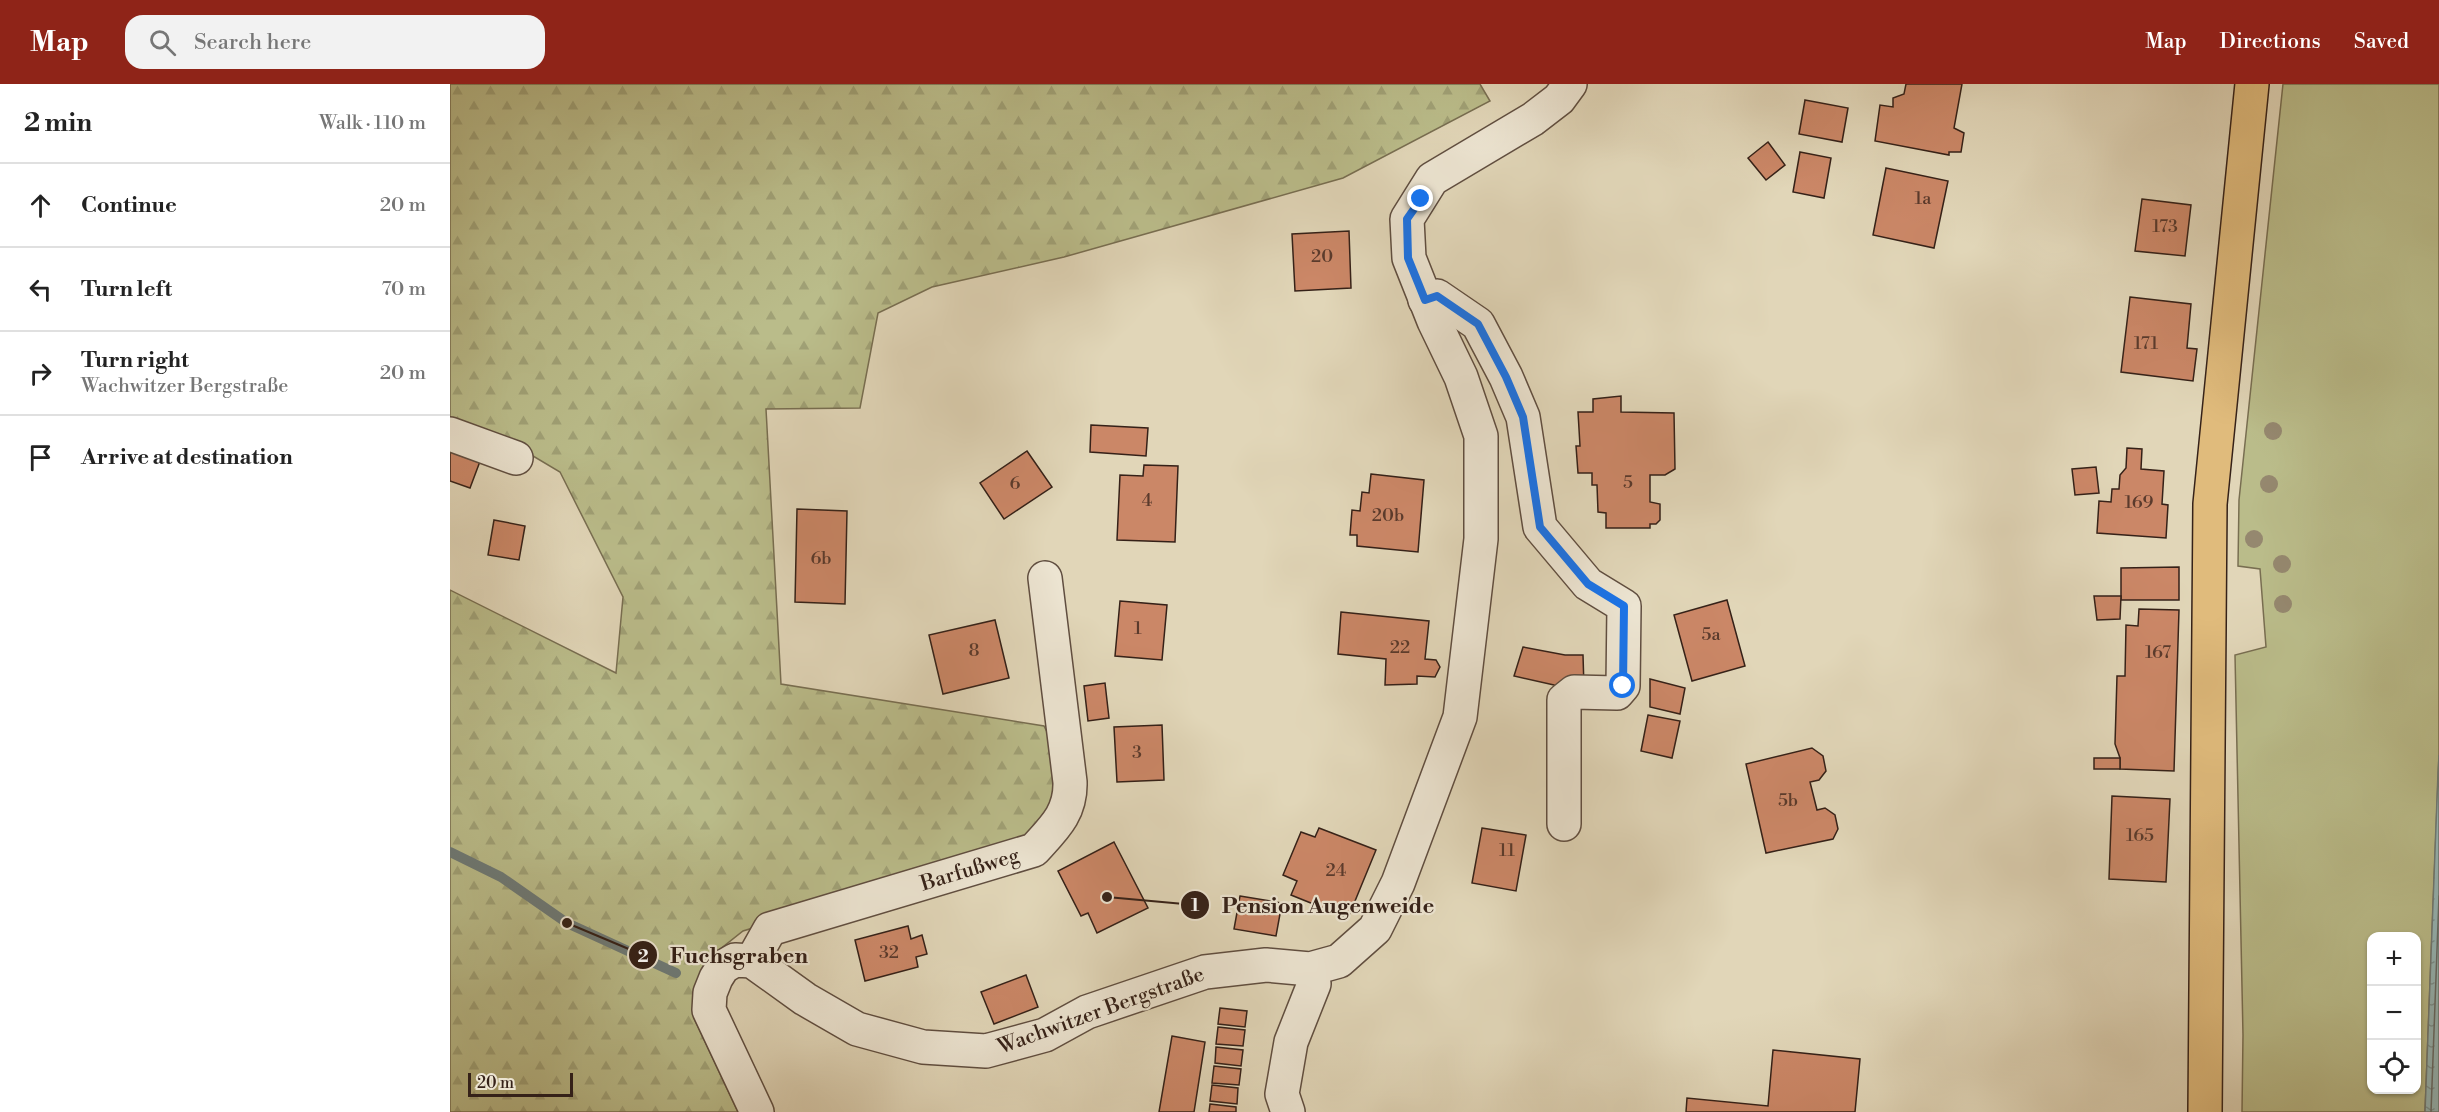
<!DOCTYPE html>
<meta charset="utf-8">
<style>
:root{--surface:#fff;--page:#f2f2f2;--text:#222;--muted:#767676;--line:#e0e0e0;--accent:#8f2418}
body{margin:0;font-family:"Libre Bodoni",serif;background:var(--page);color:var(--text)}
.controls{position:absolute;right:18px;bottom:18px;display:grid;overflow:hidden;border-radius:12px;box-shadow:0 2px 4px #0004}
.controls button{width:54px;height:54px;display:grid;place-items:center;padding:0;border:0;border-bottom:2px solid var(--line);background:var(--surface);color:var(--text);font:30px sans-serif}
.scale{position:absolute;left:18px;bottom:15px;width:105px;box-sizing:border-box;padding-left:6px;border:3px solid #352118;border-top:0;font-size:16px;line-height:21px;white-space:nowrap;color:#352118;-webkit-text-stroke:4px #ece4d1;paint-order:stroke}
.stop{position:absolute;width:18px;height:18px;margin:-14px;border:4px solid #1a73e8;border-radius:50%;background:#fff}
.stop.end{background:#1a73e8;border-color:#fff;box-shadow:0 2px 6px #0008}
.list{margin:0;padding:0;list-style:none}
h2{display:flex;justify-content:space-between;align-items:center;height:78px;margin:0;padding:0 24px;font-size:26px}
h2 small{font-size:20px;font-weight:400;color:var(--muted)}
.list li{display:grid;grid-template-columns:39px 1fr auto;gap:18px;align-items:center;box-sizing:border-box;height:84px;padding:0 24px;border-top:2px solid var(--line)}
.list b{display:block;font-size:22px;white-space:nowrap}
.list p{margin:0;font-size:20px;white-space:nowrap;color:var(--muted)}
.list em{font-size:20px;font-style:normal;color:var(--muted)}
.icon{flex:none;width:33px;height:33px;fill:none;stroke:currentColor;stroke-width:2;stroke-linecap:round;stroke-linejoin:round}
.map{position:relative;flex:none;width:1989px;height:1028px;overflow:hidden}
header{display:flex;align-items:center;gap:36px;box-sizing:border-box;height:84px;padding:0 30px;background:var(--accent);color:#fff}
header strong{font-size:28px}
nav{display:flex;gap:33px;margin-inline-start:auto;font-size:21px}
.search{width:420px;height:54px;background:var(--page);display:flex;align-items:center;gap:15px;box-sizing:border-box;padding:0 21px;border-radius:18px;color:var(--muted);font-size:22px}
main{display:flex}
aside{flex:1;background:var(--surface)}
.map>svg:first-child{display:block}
.green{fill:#babc8a;stroke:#786e51;stroke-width:1.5;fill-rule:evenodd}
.forest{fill:url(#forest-firs);stroke:#786e51;stroke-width:1.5}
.water{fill:url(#water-ripples);stroke:#6f7b77;stroke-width:1.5}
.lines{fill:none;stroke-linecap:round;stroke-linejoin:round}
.shore{stroke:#666c68;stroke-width:1.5}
.stream{stroke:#6f7b77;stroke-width:10}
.building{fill:#cb8767;stroke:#352118;stroke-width:1.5}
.minor-casing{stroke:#604e40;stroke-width:36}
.major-casing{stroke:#352118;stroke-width:36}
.minor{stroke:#ece4d1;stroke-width:33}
.major{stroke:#e0bb7c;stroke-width:33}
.tree{fill:#95886f}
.route{stroke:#1a73e8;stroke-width:8}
.labels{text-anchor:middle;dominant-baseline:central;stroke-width:4.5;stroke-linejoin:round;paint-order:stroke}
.number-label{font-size:18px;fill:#5a3a2c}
.street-label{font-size:21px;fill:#352118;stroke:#ece4d1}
.leader{fill:none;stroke:#352118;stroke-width:2}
.callout-dot{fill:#352118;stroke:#ece4d1;stroke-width:2}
.mark-label{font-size:18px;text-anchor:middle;font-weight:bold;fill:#fff}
.callout-label{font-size:22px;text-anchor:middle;font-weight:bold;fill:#352118;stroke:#ece4d1;stroke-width:4.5;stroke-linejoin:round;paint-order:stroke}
</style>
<header>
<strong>Map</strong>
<div class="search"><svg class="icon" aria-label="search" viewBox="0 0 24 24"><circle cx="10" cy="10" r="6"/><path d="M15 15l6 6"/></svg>Search here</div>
<nav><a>Map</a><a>Directions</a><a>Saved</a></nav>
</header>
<main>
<aside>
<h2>2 min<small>Walk · 110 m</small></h2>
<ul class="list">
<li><svg class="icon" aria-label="ahead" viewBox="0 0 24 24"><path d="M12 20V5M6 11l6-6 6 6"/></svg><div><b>Continue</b></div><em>20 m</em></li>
<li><svg class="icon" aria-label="left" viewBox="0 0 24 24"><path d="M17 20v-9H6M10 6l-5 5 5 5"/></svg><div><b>Turn left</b></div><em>70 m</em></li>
<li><svg class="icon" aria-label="right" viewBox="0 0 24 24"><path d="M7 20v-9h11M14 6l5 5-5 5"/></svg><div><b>Turn right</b><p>Wachwitzer Bergstraße</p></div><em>20 m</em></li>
<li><svg class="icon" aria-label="arrive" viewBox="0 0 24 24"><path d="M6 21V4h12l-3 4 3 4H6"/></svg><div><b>Arrive at destination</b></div></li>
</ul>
</aside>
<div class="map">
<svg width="1989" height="1028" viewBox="0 0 1989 1028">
<defs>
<pattern id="forest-firs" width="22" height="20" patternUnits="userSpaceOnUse" patternTransform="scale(1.5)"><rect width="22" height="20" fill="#babc8a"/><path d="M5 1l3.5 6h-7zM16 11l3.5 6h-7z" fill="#a0a176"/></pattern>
<pattern id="water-ripples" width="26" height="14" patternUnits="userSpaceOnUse" patternTransform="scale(1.5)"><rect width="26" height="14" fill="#96b7b7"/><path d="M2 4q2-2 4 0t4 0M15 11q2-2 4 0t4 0" fill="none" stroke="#7b9494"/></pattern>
</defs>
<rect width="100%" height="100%" fill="#e1d6b8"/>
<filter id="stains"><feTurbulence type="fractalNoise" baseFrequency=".00333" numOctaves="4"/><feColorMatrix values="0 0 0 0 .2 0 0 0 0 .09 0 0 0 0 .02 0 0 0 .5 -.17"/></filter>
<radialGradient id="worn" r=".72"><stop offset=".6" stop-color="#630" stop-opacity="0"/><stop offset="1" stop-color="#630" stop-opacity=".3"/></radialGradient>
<path class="green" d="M1833 0H1989V671L1975 1028H1792L1793 951 1785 571 1816 563 1810 485 1788 482 1789 416ZM1922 852H1966V1006H1922Z"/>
<path class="forest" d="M0 0H1030L1040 17 893 94 614 173 482 203 428 229 410 324 316 325 331 600 594 642 609 672 604 715 575 761 293 847 259 874 247 902 244 934 288 1028H0V506L166 589 173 513 110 388 73 366 0 336Z"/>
<path class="water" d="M1989 671V1028H1975L1988 689Z"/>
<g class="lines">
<path class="shore" d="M1981 1028 1989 812"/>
<path class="stream" d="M0 768 51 793 117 839 226 889"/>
</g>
<g class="building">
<path d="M1456 0H1512L1504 44 1514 49 1511 68H1499V71L1425 57 1430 21 1443 23V14L1454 10Z"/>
<path d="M1355 16 1398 24 1392 58 1349 50Z"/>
<path d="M1318 58 1335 81 1316 96 1298 74Z"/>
<path d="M1350 68 1381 74 1374 114 1343 108Z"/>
<path d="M1436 84 1498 97 1484 164 1423 151Z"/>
<path d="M1692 115 1741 121 1735 172 1685 167Z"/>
<path d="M899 147 901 204 845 207 842 150Z"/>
<path d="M1680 213 1741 220 1737 264 1747 265 1743 297 1671 288Z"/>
<path d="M1171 312V328L1224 329 1225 385 1215 391H1200V418L1210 420V436L1206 440H1200V444H1156V429L1148 428 1147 401H1142V389H1128L1126 362H1130L1128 328H1143V315Z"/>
<path d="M641 341 698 344 696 372 640 368Z"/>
<path d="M0 363 32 372 20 404 0 397Z"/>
<path d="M1677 364 1692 365 1691 385 1714 387 1712 420 1718 421 1716 454 1647 449 1649 417 1661 418 1662 405H1669L1670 391 1676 384Z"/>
<path d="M577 367 602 403 554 435 530 399Z"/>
<path d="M694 381 728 382 725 458 667 456 670 391 693 392Z"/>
<path d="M1646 383 1649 409 1625 411 1622 385Z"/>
<path d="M921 390 974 396 968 468 907 462V451H900L902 426 910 427 912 408 919 409Z"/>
<path d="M347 425 397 427 395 520 345 518Z"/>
<path d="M44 436 75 442 69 476 38 471Z"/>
<path d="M1729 483V516H1671V484Z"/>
<path d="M1644 512H1671L1670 535 1647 536Z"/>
<path d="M1277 516 1295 582 1242 597 1224 531Z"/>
<path d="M670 517 717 521 712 576 665 572Z"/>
<path d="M1689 525 1729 526 1724 687 1670 685V674L1665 660 1667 592H1675L1676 541 1688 542Z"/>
<path d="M891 528 979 537 975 575 986 576 990 583 985 593 967 592V600L935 601 936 575 888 570Z"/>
<path d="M545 536 559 594 493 610 479 551Z"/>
<path d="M1073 563 1115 571H1133L1134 604 1104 601 1064 592Z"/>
<path d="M1200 595 1235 604 1230 630 1200 623Z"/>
<path d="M655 599 659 634 638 637 634 602Z"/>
<path d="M1198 631 1230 637 1222 674 1191 667Z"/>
<path d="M712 641 714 696 667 698 664 643Z"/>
<path d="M1362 664 1373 672 1376 687 1369 696 1360 698 1367 726 1375 724 1385 731 1388 745 1383 755 1316 769 1296 680Z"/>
<rect x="1644" y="674" width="26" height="11"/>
<path d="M1662 712 1720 715 1716 798 1659 795Z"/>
<path d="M869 744 926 766 898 834 841 811 847 797 833 791 851 748 865 753Z"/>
<path d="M1032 744 1076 751 1066 807 1022 799Z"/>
<path d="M664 758 698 824 647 849 638 829 631 832 608 787Z"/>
<path d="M790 812 832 819 826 852 784 845Z"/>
<path d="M458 842 461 855 472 851 477 870 466 873 468 883 415 897 405 856Z"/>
<path d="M576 891 588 923 544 940 531 908Z"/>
<path d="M770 924 797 927 795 943 768 940Z"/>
<path d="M768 943 795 946 793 962 766 960Z"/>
<path d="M722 952 755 958 744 1028H709Z"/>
<path d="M766 963 793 966 791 982 765 979Z"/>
<path d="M1323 966 1410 975 1405 1028H1236L1237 1014 1318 1022Z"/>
<path d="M764 982 791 985 789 1001 762 999Z"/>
<path d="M762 1001 788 1004 787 1020 760 1017Z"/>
<path d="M760 1020 786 1023V1028H759Z"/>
</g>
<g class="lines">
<g class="minor-casing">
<g id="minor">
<path d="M975 216 987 212 1028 240 1056 293 1073 333 1090 443 1138 500 1174 522 1173 602 1167 609 1124 608 1114 616V740"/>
<path d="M0 350 66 374"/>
<path d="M302 877 320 845 584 766C604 744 621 729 620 698L595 494"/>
<path d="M307 1028 259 926 260 909 266 894 273 883 285 876 302 877 355 915 407 945 473 963 536 967 595 951 637 928 755 888 816 881 860 885 889 877 925 845 948 799 1010 633 1031 455V352L1011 293 984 237 959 174 957 135 982 95 1083 35 1109 15 1120 0"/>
<path d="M838 1028 832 1010 841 958 864 900 860 885"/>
</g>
</g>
<g class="major-casing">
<path id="major" d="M1755 1028 1760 420 1802 0"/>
</g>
<use href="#minor" class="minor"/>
<use href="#major" class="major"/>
</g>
<g class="tree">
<circle cx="1823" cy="347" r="9"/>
<circle cx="1819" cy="400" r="9"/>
<circle cx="1804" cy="455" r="9"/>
<circle cx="1832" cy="480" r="9"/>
<circle cx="1833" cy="520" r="9"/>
</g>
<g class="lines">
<path class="route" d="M971 115 957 135 958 174 975 216 987 212 1028 240 1056 293 1073 333 1090 443 1138 500 1174 522 1173 602"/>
</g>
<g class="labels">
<g class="number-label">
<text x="1473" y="114">1a</text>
<text x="1715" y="142">173</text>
<text x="872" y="172">20</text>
<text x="1696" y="259">171</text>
<text x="1178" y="398">5</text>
<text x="565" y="399">6</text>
<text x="697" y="416">4</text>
<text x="1689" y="418">169</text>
<text x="938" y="431">20b</text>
<text x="371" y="474">6b</text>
<text x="688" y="544">1</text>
<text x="1261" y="550">5a</text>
<text x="950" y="563">22</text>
<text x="524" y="566">8</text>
<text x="1708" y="568">167</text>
<text x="687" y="668">3</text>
<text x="1338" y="716">5b</text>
<text x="1690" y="751">165</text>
<text x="1057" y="766">11</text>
<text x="886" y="786">24</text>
<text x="439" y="868">32</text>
</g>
<g class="street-label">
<text transform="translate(520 786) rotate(-17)">Barfußweg</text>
<text transform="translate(651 927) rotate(-20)">Wachwitzer Bergstraße</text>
</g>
</g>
<path class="leader" d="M657 813L745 821M117 839L193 871"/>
<g class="callout-dot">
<circle cx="657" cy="813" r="6"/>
<circle cx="117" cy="839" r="6"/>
<circle cx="745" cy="821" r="15"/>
<circle cx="193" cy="871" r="15"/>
</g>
<g class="mark-label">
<text x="745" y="827">1</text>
<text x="193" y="878">2</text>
</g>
<g class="callout-label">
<text x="878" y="829">Pension Augenweide</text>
<text x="289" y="879">Fuchsgraben</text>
</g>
<rect width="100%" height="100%" filter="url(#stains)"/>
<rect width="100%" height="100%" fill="url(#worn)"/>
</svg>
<div class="controls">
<button>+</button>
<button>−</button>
<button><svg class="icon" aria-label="locate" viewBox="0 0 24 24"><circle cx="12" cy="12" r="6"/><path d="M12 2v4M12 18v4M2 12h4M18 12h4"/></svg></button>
</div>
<div class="scale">20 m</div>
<div class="stop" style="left:1173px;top:602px"></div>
<div class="stop end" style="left:971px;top:115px"></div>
</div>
</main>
